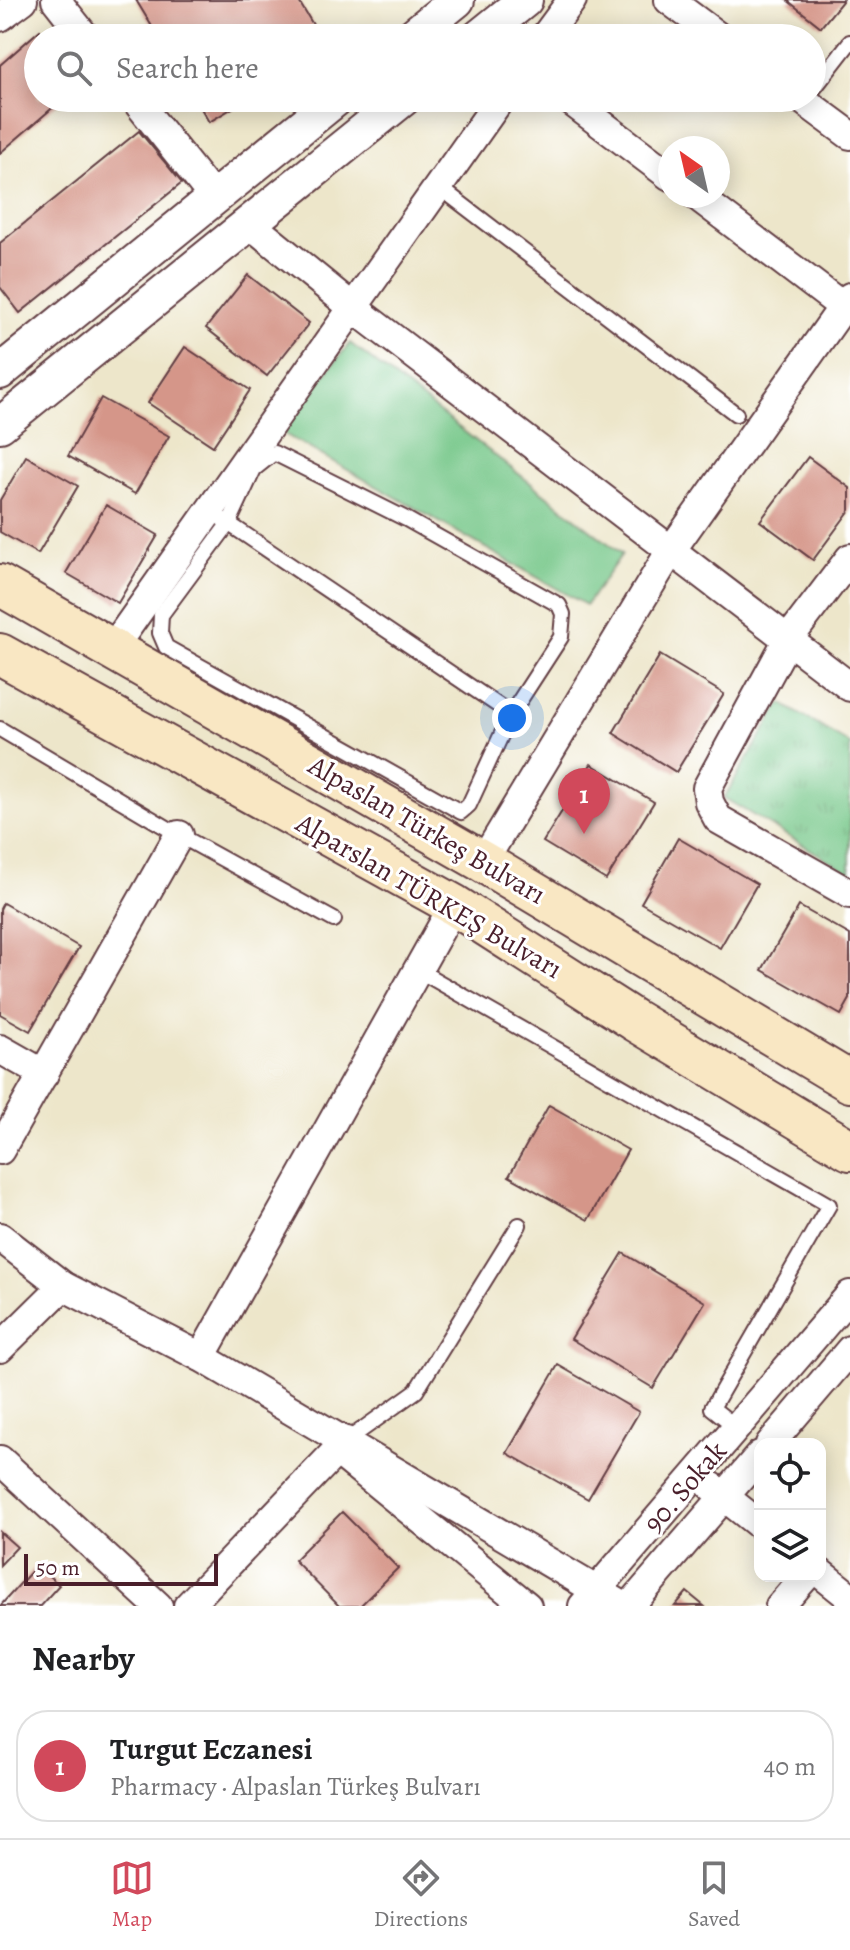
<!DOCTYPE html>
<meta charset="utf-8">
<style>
:root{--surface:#fff;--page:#f6f6f6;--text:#202124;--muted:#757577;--line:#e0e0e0;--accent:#d1495b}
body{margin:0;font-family:Alegreya,serif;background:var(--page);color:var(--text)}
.controls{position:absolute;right:24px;bottom:24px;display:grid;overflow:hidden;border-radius:16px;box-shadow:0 4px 20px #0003}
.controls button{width:72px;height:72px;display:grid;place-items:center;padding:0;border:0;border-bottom:2px solid var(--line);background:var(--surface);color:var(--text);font:40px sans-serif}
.compass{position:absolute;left:658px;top:136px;width:72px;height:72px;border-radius:50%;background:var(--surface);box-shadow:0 4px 20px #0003;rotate:326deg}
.scale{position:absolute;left:24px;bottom:20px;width:194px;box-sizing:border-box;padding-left:8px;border:4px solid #4a1f2b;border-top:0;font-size:22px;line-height:28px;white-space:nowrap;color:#4a1f2b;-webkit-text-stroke:6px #fff;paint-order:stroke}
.you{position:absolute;left:512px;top:718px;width:28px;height:28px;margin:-20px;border:6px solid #fff;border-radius:50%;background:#1a73e8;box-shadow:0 0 0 12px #1a73e833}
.badge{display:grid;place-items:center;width:52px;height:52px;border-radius:50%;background:var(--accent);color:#fff;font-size:26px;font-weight:700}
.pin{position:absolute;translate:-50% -66px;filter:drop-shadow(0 2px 4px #0008)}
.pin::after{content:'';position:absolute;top:42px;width:28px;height:24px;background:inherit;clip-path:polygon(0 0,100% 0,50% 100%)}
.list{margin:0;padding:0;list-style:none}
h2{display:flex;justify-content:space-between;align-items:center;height:104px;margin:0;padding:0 32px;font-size:34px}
h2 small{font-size:26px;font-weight:400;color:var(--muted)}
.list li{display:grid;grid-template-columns:52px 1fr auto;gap:24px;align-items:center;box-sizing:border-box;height:112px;margin:0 16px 16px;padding:0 16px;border:2px solid var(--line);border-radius:32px}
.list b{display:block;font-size:30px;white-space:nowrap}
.list p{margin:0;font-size:26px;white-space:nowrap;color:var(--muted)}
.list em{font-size:26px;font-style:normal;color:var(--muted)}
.icon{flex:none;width:44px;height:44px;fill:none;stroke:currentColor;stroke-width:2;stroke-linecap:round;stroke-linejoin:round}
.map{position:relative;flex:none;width:850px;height:1606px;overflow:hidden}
.search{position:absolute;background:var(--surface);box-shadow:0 4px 20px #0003;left:24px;right:24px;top:24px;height:88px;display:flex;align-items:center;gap:20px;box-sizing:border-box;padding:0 28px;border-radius:44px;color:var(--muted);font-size:30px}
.sheet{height:232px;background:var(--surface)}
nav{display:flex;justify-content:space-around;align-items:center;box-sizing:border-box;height:112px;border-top:2px solid var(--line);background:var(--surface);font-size:22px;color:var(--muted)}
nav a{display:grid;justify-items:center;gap:4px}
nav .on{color:var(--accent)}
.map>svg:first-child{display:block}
.grass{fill:url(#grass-tufts);stroke:#60735a;stroke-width:2}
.green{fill:#76c789;stroke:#60735a;stroke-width:2}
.building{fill:#d59689}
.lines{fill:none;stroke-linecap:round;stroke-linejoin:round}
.service-casing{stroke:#623d43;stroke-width:18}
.minor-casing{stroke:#623d43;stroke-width:32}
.tertiary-casing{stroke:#623d43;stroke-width:38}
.secondary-casing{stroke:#623d43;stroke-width:44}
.service{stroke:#fff;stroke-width:14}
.minor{stroke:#fff;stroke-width:28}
.tertiary{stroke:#fff;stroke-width:34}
.secondary{stroke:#f9e7c3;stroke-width:40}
.labels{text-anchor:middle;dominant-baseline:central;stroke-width:6;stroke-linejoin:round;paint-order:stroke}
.street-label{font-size:28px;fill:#4a1f2b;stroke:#fff}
</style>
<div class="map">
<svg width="850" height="1606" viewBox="0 0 850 1606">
<defs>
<pattern id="grass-tufts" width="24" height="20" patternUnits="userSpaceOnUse" patternTransform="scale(2)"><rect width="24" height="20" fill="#76c789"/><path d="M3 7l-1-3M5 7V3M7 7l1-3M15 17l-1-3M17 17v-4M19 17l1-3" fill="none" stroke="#68aa76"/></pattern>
</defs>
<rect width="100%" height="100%" fill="#fff"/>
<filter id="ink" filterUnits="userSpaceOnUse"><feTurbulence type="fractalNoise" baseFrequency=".0125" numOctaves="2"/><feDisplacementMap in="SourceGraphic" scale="16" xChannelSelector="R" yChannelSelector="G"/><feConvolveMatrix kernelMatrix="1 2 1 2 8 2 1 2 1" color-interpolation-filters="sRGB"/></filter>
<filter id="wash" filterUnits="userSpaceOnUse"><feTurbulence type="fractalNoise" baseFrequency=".006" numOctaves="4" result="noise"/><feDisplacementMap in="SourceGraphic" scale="32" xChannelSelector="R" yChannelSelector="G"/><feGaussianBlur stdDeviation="1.8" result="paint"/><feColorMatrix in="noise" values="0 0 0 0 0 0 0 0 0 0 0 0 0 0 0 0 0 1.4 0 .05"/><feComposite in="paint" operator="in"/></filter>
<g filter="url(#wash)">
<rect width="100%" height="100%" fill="#ede6ca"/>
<path class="grass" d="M781 703 850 744V873L724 798Z"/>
<path class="green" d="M350 343 622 554 586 605 279 431Z"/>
<g id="blocks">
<g class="building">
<path d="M136 0H298L321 38H159Z"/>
<path d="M787 0H843L821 27Z"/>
<path d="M40 30 47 38H38V98H64L0 153V65Z"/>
<path d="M195 98H249L209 122Z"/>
<path d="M139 131 182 183 20 313 0 287V243Z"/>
<path d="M248 275 309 323 267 376 206 328Z"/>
<path d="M185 347 250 390 213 446 148 403Z"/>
<path d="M101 398 169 436 135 494 68 456Z"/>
<path d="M26 456 78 486 38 554 0 532V500Z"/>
<path d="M808 457 850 488V510L813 560 760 521Z"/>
<path d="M106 505 158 535 118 603 66 573Z"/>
<path d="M660 655 724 694 676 772 613 733Z"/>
<path d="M591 764 654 802 606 880 543 842Z"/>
<path d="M678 838 757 884 720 948 641 903Z"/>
<path d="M3 903 79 947 30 1031 0 1014V909Z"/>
<path d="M799 906 850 935V999L841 1015 762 970Z"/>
<path d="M549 1105 628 1150 588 1220 509 1176Z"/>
<path d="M623 1253 705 1302 653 1388 571 1339Z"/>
<path d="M558 1365 639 1412 588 1499 507 1453Z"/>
<path d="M342 1512 398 1568 360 1606H339L294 1560Z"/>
<path d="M0 1532 17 1547 0 1565Z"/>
<path d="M37 1565 59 1585 40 1606H0Z"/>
<path d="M687 1592 704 1606H675Z"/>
</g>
</g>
</g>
<g filter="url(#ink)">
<use href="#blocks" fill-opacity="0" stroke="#623d43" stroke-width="2"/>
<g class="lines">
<g class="service-casing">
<g id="service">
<path d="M812 91 850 42"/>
<path d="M438 186 736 414"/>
<path d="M274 453 406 519 559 605 563 614 561 637 511 714 469 805 461 812 166 647 160 633 161 615 229 523 254 469Z"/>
<path d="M222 519 511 714"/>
<path d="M0 729 179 835 334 920"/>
<path d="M418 970 829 1205 712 1408 736 1427"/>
<path d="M346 1441 416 1391 519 1225"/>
</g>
</g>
<g class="minor-casing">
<g id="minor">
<path d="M56 0 86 38"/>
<path d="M669 0 720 38"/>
<path d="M0 17 23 0"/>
<path d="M544 38 572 0"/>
<path d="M134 98 214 198"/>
<path d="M567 98 670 176"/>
<path d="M800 98 850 135"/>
<path d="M697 196 842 306"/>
<path d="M249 223 352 307 850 687"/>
<path d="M850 558 787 641 707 788 709 802 718 819 850 894"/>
<path d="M112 649 501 98"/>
<path d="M483 862 670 552 850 297"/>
<path d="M0 1049 44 1074"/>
<path d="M0 1150 179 835"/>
<path d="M0 1237 63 1286 201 1357 623 1606"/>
<path d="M0 1348 63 1286"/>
<path d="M201 1357 454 905"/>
<path d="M770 1444 850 1350"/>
<path d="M341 1454 527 1606"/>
<path d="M0 1460 158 1606"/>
<path d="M711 1486 760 1525"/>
<path d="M820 1573 850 1597"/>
<path d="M188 1606 346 1441"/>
<path d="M583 1606 850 1295"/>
<path d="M630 1606 760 1455"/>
<path d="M780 1606 806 1576"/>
</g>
</g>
<g class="tertiary-casing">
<g id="tertiary">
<path d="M410 38 457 0"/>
<path d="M478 38 525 0"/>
<path d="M0 372 337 98"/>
<path d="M0 425 404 98"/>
</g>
</g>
<g class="secondary-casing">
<g id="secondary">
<path d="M0 585 483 862 850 1082"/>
<path d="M0 654 454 905 634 1020 850 1150"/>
</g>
</g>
<use href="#service" class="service"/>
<use href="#minor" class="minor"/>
<use href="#tertiary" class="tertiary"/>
<use href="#secondary" class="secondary"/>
</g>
</g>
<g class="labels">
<g class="street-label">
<text transform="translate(427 830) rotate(30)">Alpaslan Türkeş Bulvarı</text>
<text transform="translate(429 896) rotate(30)">Alparslan TÜRKEŞ Bulvarı</text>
<text transform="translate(685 1487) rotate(-49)">90. Sokak</text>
</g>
</g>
</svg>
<div class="controls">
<button><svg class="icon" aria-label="locate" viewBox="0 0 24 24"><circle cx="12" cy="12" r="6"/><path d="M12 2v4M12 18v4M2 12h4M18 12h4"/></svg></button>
<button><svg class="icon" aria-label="layers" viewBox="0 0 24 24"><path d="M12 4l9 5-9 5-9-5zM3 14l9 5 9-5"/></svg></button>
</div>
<svg class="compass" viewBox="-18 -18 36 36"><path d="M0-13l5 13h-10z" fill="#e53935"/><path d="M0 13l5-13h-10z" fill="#757577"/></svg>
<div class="scale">50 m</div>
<div class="you"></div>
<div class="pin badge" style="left:584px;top:834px">1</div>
<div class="search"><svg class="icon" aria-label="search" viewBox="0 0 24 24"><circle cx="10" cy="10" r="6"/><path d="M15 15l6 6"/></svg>Search here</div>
</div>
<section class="sheet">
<h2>Nearby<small></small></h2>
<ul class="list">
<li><span class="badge">1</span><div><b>Turgut Eczanesi</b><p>Pharmacy · Alpaslan Türkeş Bulvarı</p></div><em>40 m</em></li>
</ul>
</section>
<nav>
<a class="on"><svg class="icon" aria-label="map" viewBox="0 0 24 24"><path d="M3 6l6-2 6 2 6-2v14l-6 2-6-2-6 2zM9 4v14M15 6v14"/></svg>Map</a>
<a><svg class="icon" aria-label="directions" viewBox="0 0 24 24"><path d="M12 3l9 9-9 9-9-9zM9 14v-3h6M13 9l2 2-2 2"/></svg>Directions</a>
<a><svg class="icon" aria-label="saved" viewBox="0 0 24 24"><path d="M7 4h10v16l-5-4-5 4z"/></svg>Saved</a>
</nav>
